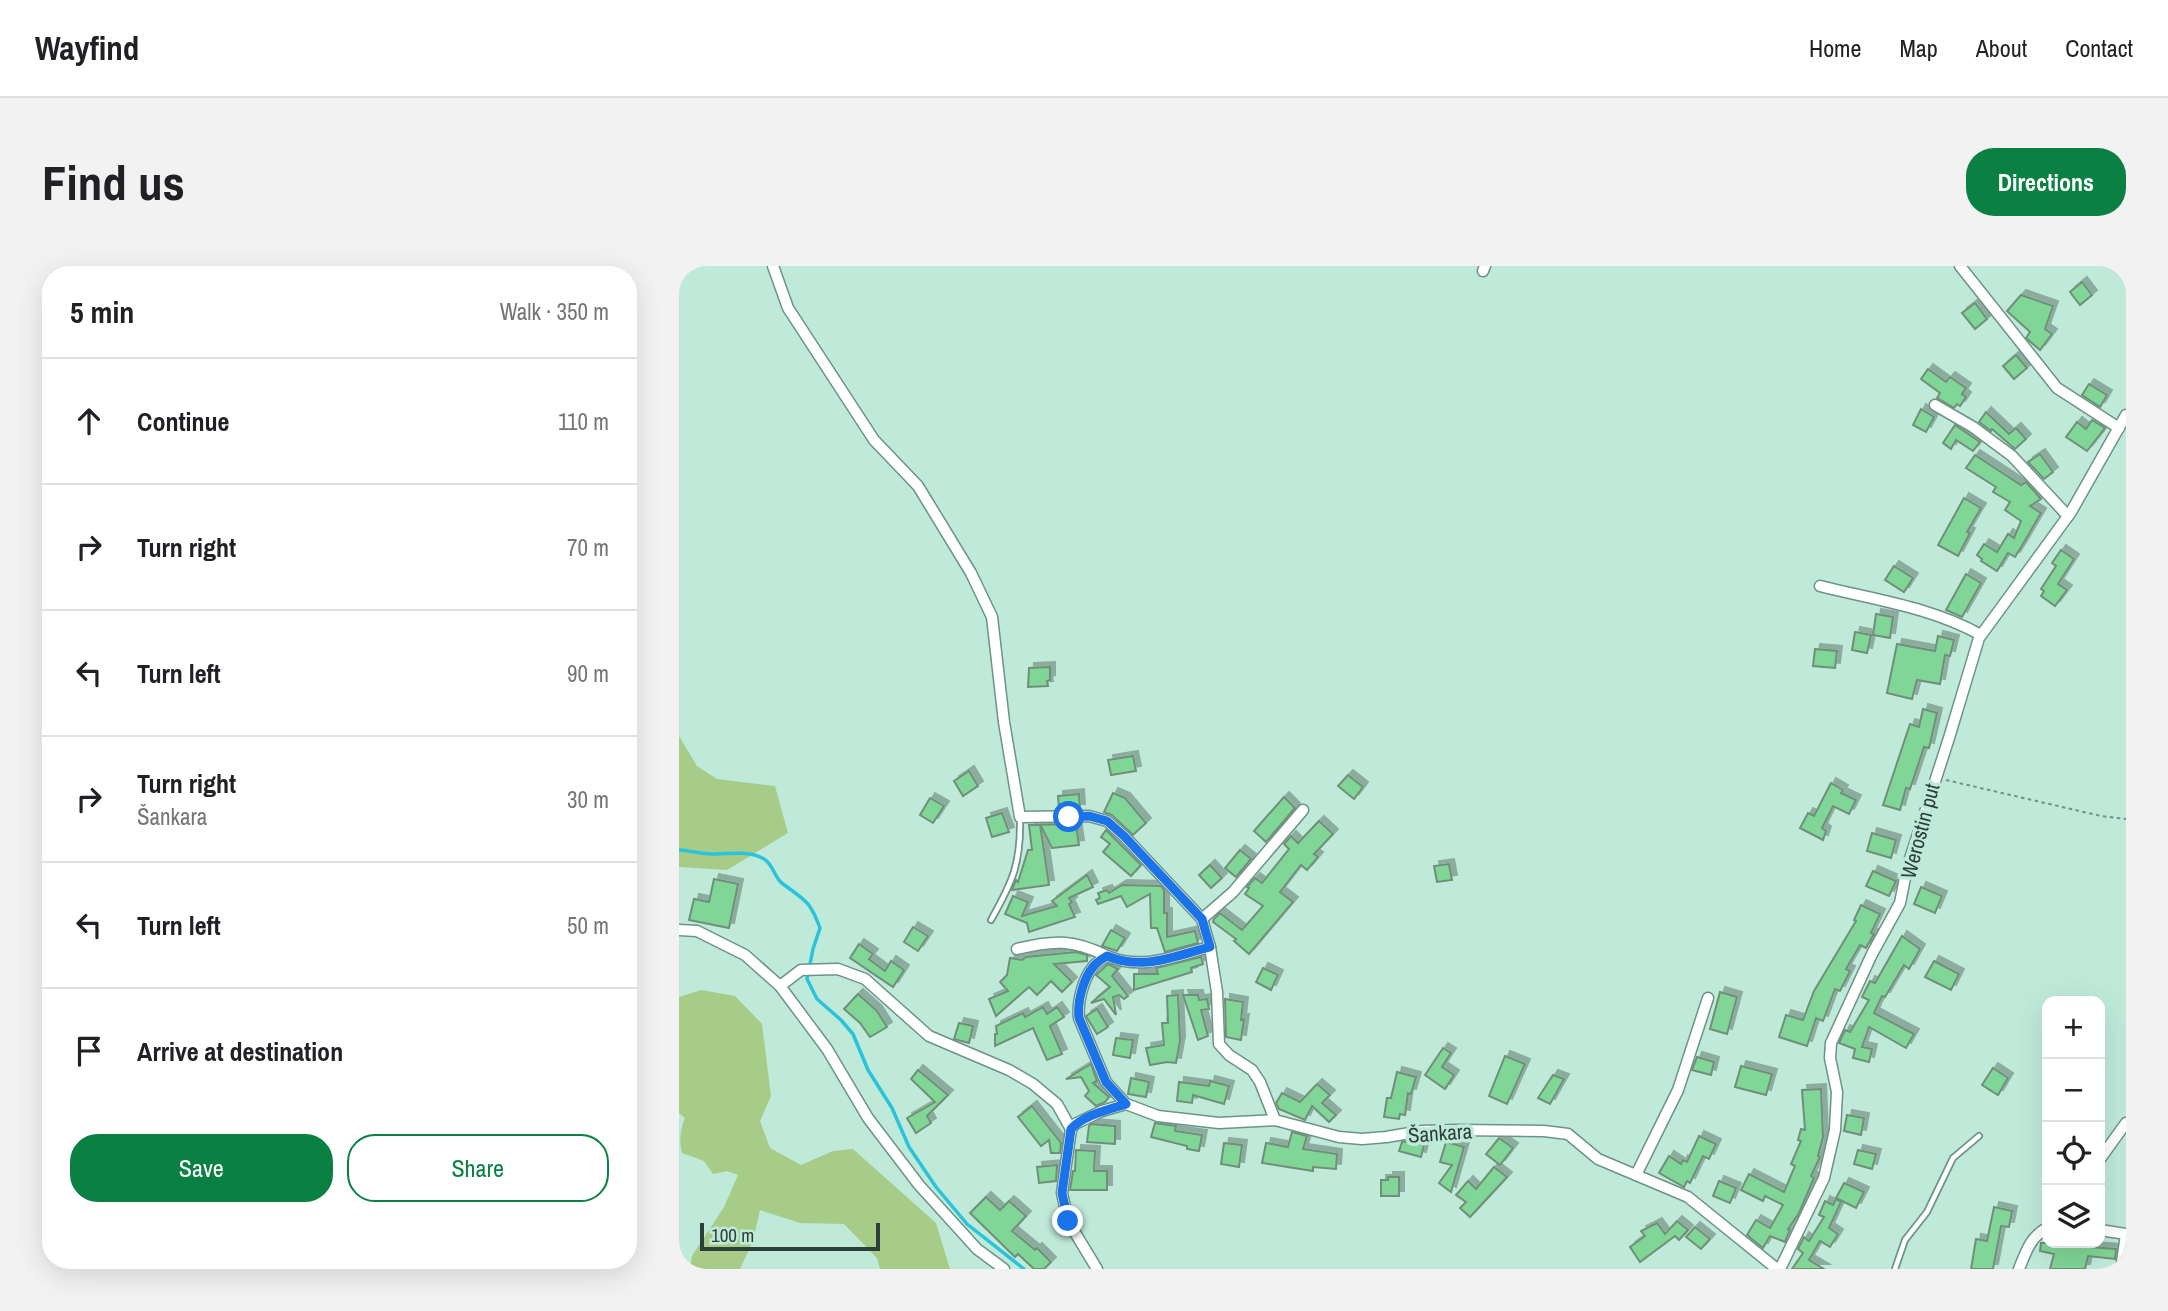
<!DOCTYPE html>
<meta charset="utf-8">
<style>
:root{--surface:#fff;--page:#f2f2f2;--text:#202124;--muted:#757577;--line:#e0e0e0;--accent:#0b8043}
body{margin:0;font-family:"Archivo Narrow",sans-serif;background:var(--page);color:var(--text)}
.controls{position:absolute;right:21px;bottom:21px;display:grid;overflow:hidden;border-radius:14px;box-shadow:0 7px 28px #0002}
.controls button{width:63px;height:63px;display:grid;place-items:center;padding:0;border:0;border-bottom:2px solid var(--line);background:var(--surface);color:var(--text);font:35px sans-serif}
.scale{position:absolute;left:21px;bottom:18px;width:180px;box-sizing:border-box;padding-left:7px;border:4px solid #2d3f39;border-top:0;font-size:19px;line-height:24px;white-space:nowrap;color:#2d3f39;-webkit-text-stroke:5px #bfeada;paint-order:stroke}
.stop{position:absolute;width:21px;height:21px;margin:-16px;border:5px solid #1a73e8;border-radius:50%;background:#fff}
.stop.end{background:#1a73e8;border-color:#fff;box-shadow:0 2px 7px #0008}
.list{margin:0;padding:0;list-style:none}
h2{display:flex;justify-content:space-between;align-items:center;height:91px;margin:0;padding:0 28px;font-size:30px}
h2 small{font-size:23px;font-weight:400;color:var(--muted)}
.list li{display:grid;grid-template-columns:46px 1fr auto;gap:21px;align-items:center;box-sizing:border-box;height:126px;padding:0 28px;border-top:2px solid var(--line)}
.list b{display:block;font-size:26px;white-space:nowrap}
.list p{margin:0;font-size:23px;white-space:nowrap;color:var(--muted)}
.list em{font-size:23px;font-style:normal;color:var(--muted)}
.actions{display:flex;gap:14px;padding:21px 28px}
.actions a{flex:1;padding:16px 0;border:2px solid var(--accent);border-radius:28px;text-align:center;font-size:24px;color:var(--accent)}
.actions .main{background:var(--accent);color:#fff}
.icon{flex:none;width:38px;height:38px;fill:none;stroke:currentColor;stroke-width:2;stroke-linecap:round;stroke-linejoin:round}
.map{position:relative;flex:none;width:1447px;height:1003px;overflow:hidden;border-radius:28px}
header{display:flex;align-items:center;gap:42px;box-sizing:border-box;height:98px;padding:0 35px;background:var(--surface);border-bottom:2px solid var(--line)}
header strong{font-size:33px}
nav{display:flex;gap:38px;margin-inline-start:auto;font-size:24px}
.intro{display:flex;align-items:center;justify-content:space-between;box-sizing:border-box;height:168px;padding:0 42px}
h1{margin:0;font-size:49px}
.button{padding:18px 32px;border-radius:28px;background:var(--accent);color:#fff;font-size:24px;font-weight:700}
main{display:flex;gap:42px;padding:0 42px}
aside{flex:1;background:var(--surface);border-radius:28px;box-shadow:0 7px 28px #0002}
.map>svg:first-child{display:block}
.green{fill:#a7cc87}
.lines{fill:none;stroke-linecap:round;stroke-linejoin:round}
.stream{stroke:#29c3dc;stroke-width:3.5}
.building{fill:#7fd696;stroke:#718f78;stroke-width:2;filter:url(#shadow)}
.service-casing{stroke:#6c9486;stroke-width:8}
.minor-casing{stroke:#6c9486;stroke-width:13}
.path{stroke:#739186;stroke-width:2;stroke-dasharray:3.5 3.5;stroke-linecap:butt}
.service{stroke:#fff;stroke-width:4.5}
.minor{stroke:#fff;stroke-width:10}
.route{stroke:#1a73e8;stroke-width:9}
.labels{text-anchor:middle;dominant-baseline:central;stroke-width:7;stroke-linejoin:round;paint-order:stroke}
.street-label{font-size:21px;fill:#2d3f39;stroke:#bfeada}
</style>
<header>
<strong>Wayfind</strong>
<nav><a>Home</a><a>Map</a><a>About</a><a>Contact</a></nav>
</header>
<div class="intro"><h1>Find us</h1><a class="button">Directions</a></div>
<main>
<aside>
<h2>5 min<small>Walk · 350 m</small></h2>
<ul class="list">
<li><svg class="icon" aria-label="ahead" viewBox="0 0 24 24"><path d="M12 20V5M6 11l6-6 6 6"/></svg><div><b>Continue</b></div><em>110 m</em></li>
<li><svg class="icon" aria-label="right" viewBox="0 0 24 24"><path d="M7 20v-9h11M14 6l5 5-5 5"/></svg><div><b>Turn right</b></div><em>70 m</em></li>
<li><svg class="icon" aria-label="left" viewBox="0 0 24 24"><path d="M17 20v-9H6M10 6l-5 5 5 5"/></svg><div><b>Turn left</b></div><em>90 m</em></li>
<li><svg class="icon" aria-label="right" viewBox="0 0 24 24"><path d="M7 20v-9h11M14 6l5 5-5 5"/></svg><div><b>Turn right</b><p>Šankara</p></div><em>30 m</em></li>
<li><svg class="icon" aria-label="left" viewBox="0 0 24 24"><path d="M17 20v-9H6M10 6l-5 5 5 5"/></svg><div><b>Turn left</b></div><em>50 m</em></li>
<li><svg class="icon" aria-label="arrive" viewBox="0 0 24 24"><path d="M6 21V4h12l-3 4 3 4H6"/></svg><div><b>Arrive at destination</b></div></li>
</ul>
<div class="actions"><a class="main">Save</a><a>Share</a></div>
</aside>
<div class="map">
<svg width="1447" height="1003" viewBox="0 0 1447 1003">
<defs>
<filter id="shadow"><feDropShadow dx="5" dy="-5" stdDeviation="0" flood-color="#0004"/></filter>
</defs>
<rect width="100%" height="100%" fill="#bfeada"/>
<g class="green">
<path d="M0 470 18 500 38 513 96 520 109 567 48 604 0 601Z"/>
<path d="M22 724 56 730 83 758 92 830 81 855 91 882 122 899 154 885 174 883 257 957 271 1003H201L198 992 165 958 121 957 81 944 74 975 61 1003H11L13 990 45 941 59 909 48 905 34 908 25 895 3 887C0 875 1 863 6 852L0 847V731Z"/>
</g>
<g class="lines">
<path class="stream" d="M0 584C11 585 22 587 32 588 51 589 68 583 85 593 95 599 95 612 104 618 127 635 131 635 141 662L134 683 128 713 138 733 162 754 174 768 189 804 213 842 230 881 257 921 288 958 345 1003"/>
</g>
<g class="building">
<path d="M1403 16 1413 29 1401 39 1391 26Z"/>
<path d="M1342 29 1374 40 1366 63 1373 68 1361 84 1347 72 1351 66 1328 45Z"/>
<path d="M1296 37 1308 53 1296 63 1283 47Z"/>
<path d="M1337 89 1348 102 1335 113 1324 100Z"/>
<path d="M1249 103 1267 116 1271 111 1287 122 1283 128 1287 131 1281 140 1278 138 1275 142 1258 132 1261 127 1242 113Z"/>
<path d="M1410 118 1428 129 1421 141 1403 129Z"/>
<path d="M1242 143 1255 151 1247 166 1234 159Z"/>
<path d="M1307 146 1330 168 1337 162 1347 173 1336 183 1313 163 1312 165 1300 156Z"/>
<path d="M1413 154 1426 162 1408 185 1387 171 1398 156 1407 163Z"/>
<path d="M1276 159 1301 176 1294 185 1277 174 1272 183 1264 177Z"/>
<path d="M1361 188 1374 206 1365 213 1349 196Z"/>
<path d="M1296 189 1342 219 1347 216 1362 233 1351 240 1362 247 1344 278 1336 291 1329 287 1318 305 1302 295 1303 293 1298 289 1305 278 1318 286 1329 268 1335 272 1342 255 1326 244 1331 236 1314 226 1317 221 1287 202Z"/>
<path d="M1285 232 1302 242 1288 266 1291 267 1279 290 1259 279Z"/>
<path d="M1382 284 1395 293 1379 318 1388 324 1376 340 1362 330 1365 325 1362 323 1377 300 1373 297Z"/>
<path d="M1215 300 1234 312 1225 326 1206 314Z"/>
<path d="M1287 308 1302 317 1283 351 1267 344Z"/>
<path d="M1197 348 1214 351 1211 372 1194 369Z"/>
<path d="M1176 366 1192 369 1188 387 1173 384Z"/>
<path d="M1259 370 1275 374 1271 390 1266 389 1261 418 1238 414 1233 433 1208 427 1218 378 1256 385Z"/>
<path d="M1136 383 1158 385 1156 402 1134 400Z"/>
<path d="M371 401V414L368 415 369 420 349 421 350 402Z"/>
<path d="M1244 443 1258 447 1250 482 1245 481 1231 523 1227 522 1221 544 1204 539 1231 458 1240 461Z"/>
<path d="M454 490 457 505 432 509 429 494Z"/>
<path d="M290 505 299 520 284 530 275 515Z"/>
<path d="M669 509 684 521 675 533 659 520Z"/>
<path d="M1152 517 1164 524 1162 527 1177 534 1170 548 1154 540 1143 562 1147 565 1144 574 1121 562 1129 547 1135 550Z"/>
<path d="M434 527 446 532 467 557 454 569 433 549 425 546Z"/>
<path d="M400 528 401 543H380L379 530Z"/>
<path d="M605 531 616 542 587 576 575 565Z"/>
<path d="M251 532 265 540 254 557 241 549Z"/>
<path d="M323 547 330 566 313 571 307 552Z"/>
<path d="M640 555 654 568 635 588 639 591 628 604 622 599 601 626 614 636 570 688 555 675 557 673 534 656 535 653 541 647 563 664 584 640 566 628 570 622 568 621 576 612 583 617 610 583 605 578 612 570 619 577Z"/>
<path d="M361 558 370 619 333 624 337 614 339 616 349 584H353L350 559 397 558 400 579 373 582Z"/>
<path d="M427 564 462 599 452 610 424 586 431 578 422 571Z"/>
<path d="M1193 567 1217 574 1212 592 1188 585Z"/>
<path d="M561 584 572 593 557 611 546 602Z"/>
<path d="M770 598 773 614 758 616 755 600Z"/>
<path d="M531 599 543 612 532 622 520 609Z"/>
<path d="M1194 605 1217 615 1210 630 1187 620Z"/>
<path d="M408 609 414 621 390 632 393 636 390 638 396 651 350 666 348 657 326 648 334 630 349 636 343 650 378 640 373 635Z"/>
<path d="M35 613 59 618 50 662 10 654 15 633 30 636Z"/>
<path d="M443 619 482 620 485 624V647H488V671L516 665 519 677 486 686 478 662H472L471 628 448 641 442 630 419 638 417 634 421 632 419 627 428 624 430 627Z"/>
<path d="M1242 621 1263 630 1256 647 1235 638Z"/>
<path d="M1182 639 1201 648 1192 667 1195 668 1187 682 1181 679 1167 703 1171 705 1161 725 1156 723 1144 755 1137 752 1128 780 1100 771 1107 749 1124 754 1135 725 1177 655 1175 654Z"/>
<path d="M234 661 249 670 239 685 225 676Z"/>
<path d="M432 664 446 672 438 685 423 680Z"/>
<path d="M1223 670 1241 683 1230 703 1225 699 1206 731 1203 730 1195 747 1235 768 1227 782 1190 761 1183 781 1193 783 1190 796 1174 792 1176 783 1160 777 1166 764 1171 766 1190 734 1183 731 1191 715 1196 717Z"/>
<path d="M180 678 194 688 190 693 206 705 212 695 225 704 214 721 171 692Z"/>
<path d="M397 686 408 689V695L375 698 393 716 383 726 372 715 358 729 350 721 317 750 310 733 329 725 321 716 328 709 331 692 343 694 347 691Z"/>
<path d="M522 691 524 698 512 702 513 706 455 724V708H479L477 702Z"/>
<path d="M1255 695 1280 708 1272 724 1246 711Z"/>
<path d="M429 698 439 703 433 710 449 730 445 733 440 729 434 731 437 749 425 733 412 737 431 721 417 709Z"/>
<path d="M584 702 599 709 592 724 577 716Z"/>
<path d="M1041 726 1058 731 1048 768 1031 763Z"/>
<path d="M179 728 198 745 208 761 191 771 181 757 165 743Z"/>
<path d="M499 729 501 775 497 797 488 796 471 799 467 782 485 779 483 757H489L488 730Z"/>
<path d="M504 729H519L520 734 528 733 530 743 522 744 529 770 519 774Z"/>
<path d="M546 733 564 736 562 754 565 753 562 774 547 771Z"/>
<path d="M364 741 368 748 378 741 385 751 371 760 383 788 368 794 354 762 316 780V768H318L317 760 344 747 346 751Z"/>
<path d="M418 743 429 761 418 768 407 750Z"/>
<path d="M280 757 294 760 290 777 275 773Z"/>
<path d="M437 772 454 774 451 792 434 789Z"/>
<path d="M764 782 772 787 763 801 775 809 766 823 746 809Z"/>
<path d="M826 790 846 798 828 838 810 830Z"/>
<path d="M1018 791 1035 796 1032 809 1013 804Z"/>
<path d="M412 798 418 815 414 817 430 831 426 836 417 840 406 830 410 825 402 811 387 813Z"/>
<path d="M1062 800 1093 808 1087 829 1056 821Z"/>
<path d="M1314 802 1329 812 1319 829 1303 819Z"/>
<path d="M239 804 269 829 248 850 252 857 237 867 228 852 256 836 232 813Z"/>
<path d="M718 806 737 811 732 828 729 827 726 849 721 848 720 853 705 851 708 832H712Z"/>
<path d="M874 809 885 813 871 838 859 832Z"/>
<path d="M452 812 470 816 467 831 449 828Z"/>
<path d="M531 815 550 820 545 838 514 829 513 837 498 835 500 816 530 820Z"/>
<path d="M638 818 651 829 643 837 657 849 650 856 633 840 626 854 600 843 597 837 603 827 621 836Z"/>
<path d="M1142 823 1144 871 1139 890 1141 891 1132 910 1135 912 1120 947 1109 963 1111 964 1106 976 1091 970 1084 982 1068 969 1077 954 1091 962 1104 939 1086 930 1084 935 1062 924 1070 908 1105 926 1116 900 1112 898 1122 875 1119 874 1122 863 1126 864 1123 824Z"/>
<path d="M353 840 382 877 381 887H372L370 874 362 880 339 851Z"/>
<path d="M1168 849 1185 852 1182 869 1165 865Z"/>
<path d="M476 857 497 860 496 865 523 869 520 885 508 883V880L472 871Z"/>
<path d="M412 858 436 860V878L408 876 410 860Z"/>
<path d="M613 866 628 870 624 883 658 888 657 903 634 901V905L583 897 587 877 609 881Z"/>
<path d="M1020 870 1037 878 1030 893 1024 890 1011 917 1008 915 1005 921 980 907 990 890 1002 898 1004 894 1008 896Z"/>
<path d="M820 872 834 882 821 899 807 888Z"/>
<path d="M730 875 745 879 742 891 720 885 723 876Z"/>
<path d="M767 876 785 881 772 926 760 917 773 899 761 896Z"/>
<path d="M545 877 563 879 560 901 542 898Z"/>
<path d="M397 884 416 885 415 905H428V924H391L394 905H396Z"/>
<path d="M1179 884 1197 888 1193 903 1175 898Z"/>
<path d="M378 899 377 915 360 917 358 901Z"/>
<path d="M815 901 828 911 791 951 781 942 787 936 777 929 789 915 797 923Z"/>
<path d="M709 911H720V930H702V914H709Z"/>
<path d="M1040 915 1057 922 1051 937 1034 930Z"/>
<path d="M1165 917 1185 926 1177 942 1157 932Z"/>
<path d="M307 931 321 944 330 935 347 950 333 965 356 984 358 982 372 996 365 1003H355L339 988 336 991 291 947Z"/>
<path d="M1157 933 1162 936 1150 962 1159 968 1151 981 1141 975 1130 994 1145 1003H1113L1124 987 1119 983 1125 971 1130 975 1145 951 1140 949 1146 935 1154 939Z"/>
<path d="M1315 941 1333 945 1330 961 1322 960 1314 1003H1292L1297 973 1308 975Z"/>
<path d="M998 955 1009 964 1000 974 996 970 961 996 951 981 966 970 962 965 978 957 986 968Z"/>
<path d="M1016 961 1031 973 1022 983 1007 971Z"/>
<path d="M1362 977H1412L1411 981 1437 983 1436 993 1409 990 1406 1003H1371L1375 988 1361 985Z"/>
</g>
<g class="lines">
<g class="service-casing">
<g id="service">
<path d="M312 654C334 615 342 597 341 552"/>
<path d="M1216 1003 1226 974 1248 946 1274 892 1300 870"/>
</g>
</g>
<g class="minor-casing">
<g id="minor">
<path d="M94 0 109 42 195 174 239 220 292 307 313 351 325 456 341 551 410 550 428 555 445 570 523 653 531 681 538 726 540 778 550 789 573 804 581 816 596 854"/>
<path d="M1281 0 1378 122 1440 162"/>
<path d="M804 5 806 0"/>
<path d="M1256 139 1294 161 1333 190 1389 250"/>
<path d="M1141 320C1196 334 1252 341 1302 369"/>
<path d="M523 653 554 626 624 544"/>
<path d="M0 664 18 665 66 689 101 720 148 783 189 852 240 919 298 983 325 1003"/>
<path d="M338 683C374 674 394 673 428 690"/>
<path d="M101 720 122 704 159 703 186 713 250 770 330 804 354 818 378 838 392 863 383 927 389 955 418 1003"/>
<path d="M447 838 427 816 400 752C398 737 404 713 414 701 417 697 423 693 428 690 464 705 495 690 531 681"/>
<path d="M392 863 396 858 423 845 447 838 479 850 540 857 596 854 660 871 683 873 707 871 743 865 779 864 865 865 889 868 919 893 1009 931 1098 1003"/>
<path d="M1421 893 1447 857"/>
<path d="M957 909 999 824 1029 732"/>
<path d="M1421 964 1447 968 1442 1003"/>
<path d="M1101 1003 1145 912 1156 864 1158 826 1151 792 1152 777 1193 688 1221 637 1228 602 1270 472 1300 372 1392 246 1447 149"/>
<path d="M1340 1003C1347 986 1351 971 1368 962"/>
</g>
</g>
<path class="path" d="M1267 514 1422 550 1447 553"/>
<use href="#service" class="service"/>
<use href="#minor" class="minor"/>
</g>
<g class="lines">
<path class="route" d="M389 955 383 927 392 863C405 849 429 844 447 838L427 816 400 752C398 737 404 713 414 701 417 697 423 693 428 690 464 705 495 690 531 681L523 653 445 570 428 555 410 550 390 551"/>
</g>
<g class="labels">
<g class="street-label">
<text transform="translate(1241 565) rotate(-75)">Werostin put</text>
<text transform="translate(761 867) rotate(-4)">Šankara</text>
</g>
</g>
</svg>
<div class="controls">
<button>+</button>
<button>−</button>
<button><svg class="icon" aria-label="locate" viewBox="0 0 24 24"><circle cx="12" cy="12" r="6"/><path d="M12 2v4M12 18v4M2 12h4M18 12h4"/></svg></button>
<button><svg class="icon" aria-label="layers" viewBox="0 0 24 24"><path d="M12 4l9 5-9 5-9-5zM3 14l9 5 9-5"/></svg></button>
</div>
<div class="scale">100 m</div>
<div class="stop" style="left:390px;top:551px"></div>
<div class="stop end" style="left:389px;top:955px"></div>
</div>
</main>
